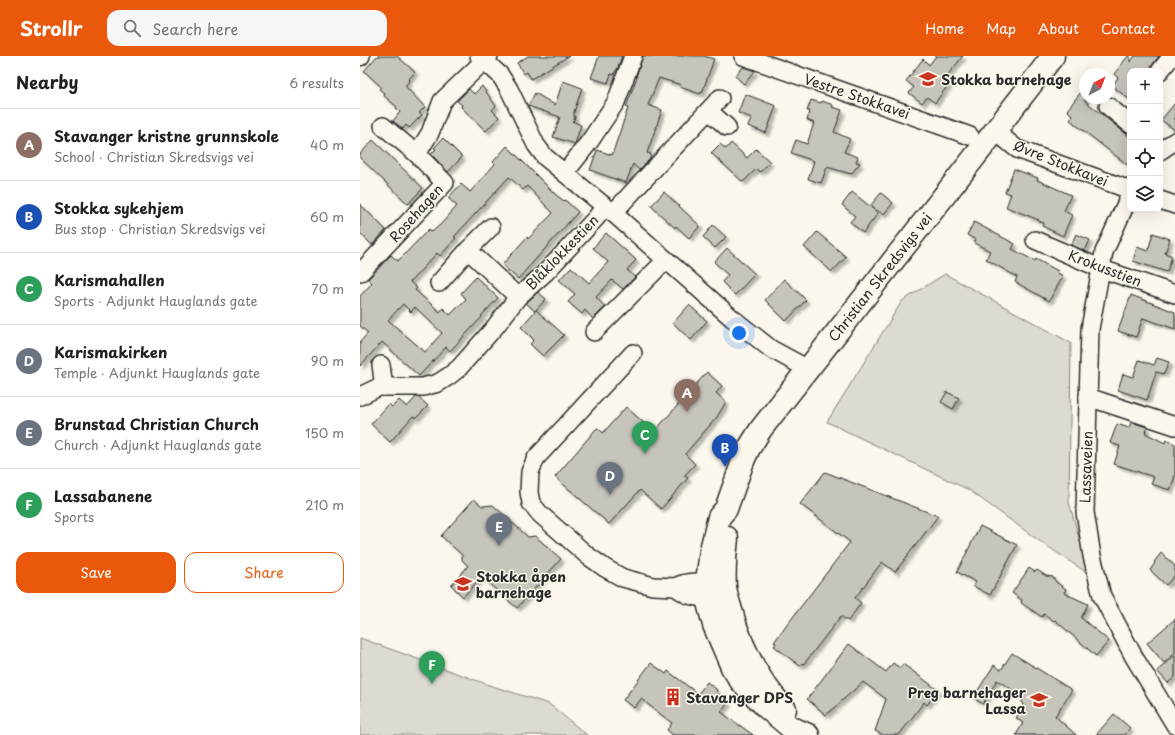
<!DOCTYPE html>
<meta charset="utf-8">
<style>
:root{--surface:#fff;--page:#f6f6f6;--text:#202124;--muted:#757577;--line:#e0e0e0;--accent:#ea580c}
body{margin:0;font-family:"Playpen Sans",sans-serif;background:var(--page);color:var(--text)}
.controls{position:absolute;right:12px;top:12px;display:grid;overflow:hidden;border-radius:8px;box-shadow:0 4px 16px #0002}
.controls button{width:36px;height:36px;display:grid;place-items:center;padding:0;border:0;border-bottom:1px solid var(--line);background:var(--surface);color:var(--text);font:20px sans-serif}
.compass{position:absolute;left:719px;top:12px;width:36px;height:36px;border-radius:50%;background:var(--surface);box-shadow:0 4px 16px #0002;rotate:42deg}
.you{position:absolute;left:379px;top:277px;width:14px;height:14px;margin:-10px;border:3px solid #fff;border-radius:50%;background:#1a73e8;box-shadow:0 0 0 6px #1a73e833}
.badge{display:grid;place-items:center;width:26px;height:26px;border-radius:50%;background:var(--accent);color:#fff;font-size:13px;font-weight:700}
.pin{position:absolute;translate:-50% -33px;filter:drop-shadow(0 1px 2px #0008)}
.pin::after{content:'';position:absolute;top:21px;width:14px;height:12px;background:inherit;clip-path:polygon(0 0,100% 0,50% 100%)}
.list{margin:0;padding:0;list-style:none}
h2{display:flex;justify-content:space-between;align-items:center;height:52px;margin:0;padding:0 16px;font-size:17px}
h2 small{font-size:13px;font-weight:400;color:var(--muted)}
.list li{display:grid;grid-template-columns:26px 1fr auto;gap:12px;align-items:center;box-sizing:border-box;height:72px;padding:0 16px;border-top:1px solid var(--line)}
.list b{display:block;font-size:15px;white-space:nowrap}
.list p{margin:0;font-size:13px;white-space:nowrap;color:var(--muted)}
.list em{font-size:13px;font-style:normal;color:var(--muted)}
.actions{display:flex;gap:8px;padding:12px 16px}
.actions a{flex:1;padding:9px 0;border:1px solid var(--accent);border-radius:12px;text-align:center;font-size:14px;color:var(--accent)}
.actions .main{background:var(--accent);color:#fff}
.icon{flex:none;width:22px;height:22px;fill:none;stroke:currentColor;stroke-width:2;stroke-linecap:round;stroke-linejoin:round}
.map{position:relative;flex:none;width:815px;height:679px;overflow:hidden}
header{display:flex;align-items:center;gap:24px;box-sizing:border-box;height:56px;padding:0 20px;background:var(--accent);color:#fff}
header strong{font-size:19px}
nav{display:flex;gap:22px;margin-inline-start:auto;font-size:14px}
.search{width:280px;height:36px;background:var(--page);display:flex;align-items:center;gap:10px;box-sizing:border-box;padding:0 14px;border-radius:12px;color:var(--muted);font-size:15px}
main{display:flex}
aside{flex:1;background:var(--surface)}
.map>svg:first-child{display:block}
.green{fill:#dddad0;stroke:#84827e}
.building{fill:#c7c4bc;stroke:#2b2b2b;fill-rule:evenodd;filter:url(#shadow)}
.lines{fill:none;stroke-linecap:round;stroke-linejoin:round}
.minor-casing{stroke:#2b2b2b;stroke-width:20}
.secondary-casing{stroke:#2b2b2b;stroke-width:25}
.minor{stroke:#fbf7ec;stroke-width:17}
.secondary{stroke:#fbf7ec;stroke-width:22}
.labels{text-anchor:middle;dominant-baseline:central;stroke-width:3;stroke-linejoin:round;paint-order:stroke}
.poi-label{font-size:14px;font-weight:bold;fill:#2b2b2b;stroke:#fbf7ec;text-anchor:start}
.street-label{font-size:14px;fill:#2b2b2b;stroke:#fbf7ec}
</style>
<header>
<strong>Strollr</strong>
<div class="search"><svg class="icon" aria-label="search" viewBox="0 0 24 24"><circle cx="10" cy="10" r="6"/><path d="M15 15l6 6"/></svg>Search here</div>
<nav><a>Home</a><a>Map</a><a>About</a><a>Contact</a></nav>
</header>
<main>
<aside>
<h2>Nearby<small>6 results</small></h2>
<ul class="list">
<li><span class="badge" style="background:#8d6e63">A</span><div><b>Stavanger kristne grunnskole</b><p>School · Christian Skredsvigs vei</p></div><em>40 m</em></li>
<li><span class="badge" style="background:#1a4fb4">B</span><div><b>Stokka sykehjem</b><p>Bus stop · Christian Skredsvigs vei</p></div><em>60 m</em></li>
<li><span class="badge" style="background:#2e9e5b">C</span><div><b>Karismahallen</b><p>Sports · Adjunkt Hauglands gate</p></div><em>70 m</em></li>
<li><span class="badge" style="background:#6b7280">D</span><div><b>Karismakirken</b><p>Temple · Adjunkt Hauglands gate</p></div><em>90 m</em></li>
<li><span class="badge" style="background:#6b7280">E</span><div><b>Brunstad Christian Church</b><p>Church · Adjunkt Hauglands gate</p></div><em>150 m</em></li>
<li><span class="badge" style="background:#2e9e5b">F</span><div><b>Lassabanene</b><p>Sports</p></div><em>210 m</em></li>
</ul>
<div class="actions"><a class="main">Save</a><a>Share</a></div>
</aside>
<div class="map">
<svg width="815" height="679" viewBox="0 0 815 679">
<defs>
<filter id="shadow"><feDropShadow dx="3.5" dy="3.5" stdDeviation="1" flood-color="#0004"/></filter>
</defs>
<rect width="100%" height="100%" fill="#fbf7ec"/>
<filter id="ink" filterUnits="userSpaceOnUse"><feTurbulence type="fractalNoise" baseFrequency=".025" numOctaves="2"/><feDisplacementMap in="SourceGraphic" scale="8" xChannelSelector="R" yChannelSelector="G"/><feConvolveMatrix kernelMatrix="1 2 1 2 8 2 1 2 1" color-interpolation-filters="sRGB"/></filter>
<g filter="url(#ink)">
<g class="green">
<path d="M585 218 711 287 709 446 729 518 678 484 609 434 467 366 542 245Z"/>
<path d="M0 582 129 629 189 648 227 679H0Z"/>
</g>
<g class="building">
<path d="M17 0H37L55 16 48 24 49 25 45 30 65 51 59 57 62 59 49 72 46 69 43 73 33 65 40 56 36 52 37 51 24 40 25 38 19 33 21 31 4 15Z"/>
<path d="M168 0H209L171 23 167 16 164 18 157 7Z"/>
<path d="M239 0H262L257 14H256L254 19 251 18 248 27 231 22Z"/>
<path d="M283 0H344L354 3 342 37 341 36 340 38 320 31 321 29 299 22 288 49 302 54 287 97 291 98 290 103 279 114 273 108 266 127 230 114 237 94 252 99 268 52 266 51 277 21H276Z"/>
<path d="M576 0H603L586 21 591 25 575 47 567 41 562 47 549 37 554 31 546 25 563 3 569 9Z"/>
<path d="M768 0H770V6L775 0H799L788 15H770V44L752 30 758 22 754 18Z"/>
<path d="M383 11 395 15 384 28 375 20Z"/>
<path d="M203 25 222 32 214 56V60L215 61 213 66 212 65 221 69 215 88 193 81 200 61 168 50 175 37 195 49Z"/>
<path d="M122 30 136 50 132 54 139 61 126 75 101 51 102 49 97 45 109 33 114 38Z"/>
<path d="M725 31V45L770 81V111L710 64 713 60 707 54Z"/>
<path d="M385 38 416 50 406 77 388 70 392 62 378 57Z"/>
<path d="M451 44 461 47 462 45 473 49 472 51 482 54 474 76 490 83 484 96 498 101 496 106 500 107 491 118 467 111 461 127 448 123 454 105 431 97 436 84 447 88 454 67 447 64 450 55H447Z"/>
<path d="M815 47V74L801 64Z"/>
<path d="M83 82 102 101 88 116 71 98 76 93 74 92Z"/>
<path d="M13 84 63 132 48 148 0 102V98Z"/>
<path d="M371 87 387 102 396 93 410 106 400 116 396 113 383 126 351 97 360 88 366 93Z"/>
<path d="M147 90 196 139 204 145 205 144 218 156 158 223 142 209 167 181 168 183 193 157 167 130 163 134 149 121 94 181 96 182 80 200 77 197 50 226 57 232 55 234 80 256 83 252 90 259 106 243 101 237 116 221 138 242 121 260 122 261 90 295 86 291 59 320 22 286 0 310V286L8 277 0 270V240L12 227 8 223 31 199 38 205 69 173 72 176 81 168 97 150 88 142 101 128 110 136 135 108 133 106ZM43 248 51 256 55 251 82 277 65 296 28 264Z"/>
<path d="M654 113 678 122 677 124 711 139 704 155 712 159 703 180 682 170 684 167 678 165 679 164 646 151 651 138 645 136Z"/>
<path d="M304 136 340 170 329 182 316 170 315 172 291 150Z"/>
<path d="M492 136 518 157 503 177 490 166 495 160 482 149Z"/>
<path d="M521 137 533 147 523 159 511 149Z"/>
<path d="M0 148 26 174 12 189 0 177Z"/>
<path d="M614 166 655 188 652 193 675 205 676 203 698 215 697 217 703 220 689 245 655 226 657 221 626 203 630 195 614 187 616 184 607 179Z"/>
<path d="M353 169 366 181 355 192 343 181Z"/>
<path d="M457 176 486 201 472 216 444 191Z"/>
<path d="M246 177 276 204 267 214 275 221 263 233 252 224 236 241 245 251 233 263 225 254 222 258 208 246 215 238 199 224 211 211 229 227 248 206 233 192Z"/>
<path d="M793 177 810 183 805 197 812 200 807 216 773 205 777 191 788 195Z"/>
<path d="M716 178 730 184 725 195 711 189Z"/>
<path d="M367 192 395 218 375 239 362 226 368 219 354 206Z"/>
<path d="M424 223 446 244 426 265 405 244Z"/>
<path d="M178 236 186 243 175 255 166 247Z"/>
<path d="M771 239 815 256V273L783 262 776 281 758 275Z"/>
<path d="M329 249 347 265 331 284 313 267Z"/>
<path d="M176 254 204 279 183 300 170 288 174 284 161 271Z"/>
<path d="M797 302 809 306 804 318 796 316 787 344 758 334 763 318 773 321 779 304 794 309Z"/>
<path d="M347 316 362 330 356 337 366 346 357 361 325 398 335 408 324 420 328 422 301 453 280 434 249 468 195 421 236 373 238 372 243 377 266 351 294 376Z"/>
<path d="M587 336 599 342 593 353 581 346Z"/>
<path d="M56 341H58L68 350 56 362 53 360 30 386 11 368 29 348 32 351 39 344 47 351Z"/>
<path d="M771 366 787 371 785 377 805 387 806 384 815 388V420L810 434 791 428 794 421 754 408 760 390 750 387 757 368 769 372Z"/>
<path d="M465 416 578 460 535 516 522 506 495 542 501 547 488 565 481 560 444 608 442 607 440 610 414 590 416 587 414 586 490 486 440 448Z"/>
<path d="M114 443 122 450 133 449 168 481 175 480 201 503 157 552 121 521 103 541 91 529 108 510 102 504V499L81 480Z"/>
<path d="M620 470 657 489 630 539 613 530 616 526 597 516Z"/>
<path d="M801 497 815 510V519L806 529 790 514 795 507 794 506Z"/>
<path d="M669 512 675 516 677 514 686 520 693 521 696 526 706 533 704 537 728 548 721 562 749 585 736 600 695 564 694 565 684 558 682 561 661 547 662 544 652 537Z"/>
<path d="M815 563V597L804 607 787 587Z"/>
<path d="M489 588 526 616 533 607 540 612 543 608 578 634 567 649 564 646 539 679H523L515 675 526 643 503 626 466 659 447 643Z"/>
<path d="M652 597 712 634 695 660 716 679H656L663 667 656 662 663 651 661 639 637 624 623 648 613 642 634 609 641 614Z"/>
<path d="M815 599V621L808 627 797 615Z"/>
<path d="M291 607 306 618 308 615 338 638 347 626 356 633 359 641 368 647 361 656 393 679H313L307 674 312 667 281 643 274 652 263 644Z"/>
<path d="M754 658 770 672 765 679H736Z"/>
</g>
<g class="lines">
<g class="minor-casing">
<g id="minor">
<path d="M119 0 140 19 149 33 176 89 185 101 253 157 372 262 411 293 448 313"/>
<path d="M383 0 610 80"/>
<path d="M0 1 1 0"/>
<path d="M800 15 812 0"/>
<path d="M748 50 770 68"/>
<path d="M349 55 367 71"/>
<path d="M635 75 657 93 770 134"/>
<path d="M800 95 815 85"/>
<path d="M57 98 70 77 82 45 129 0"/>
<path d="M205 117 230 85 256 46 273 0"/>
<path d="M770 139 744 196 730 273 725 456 732 500 742 540 774 601 815 669"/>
<path d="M800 144 815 149"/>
<path d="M253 157 360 42"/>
<path d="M675 184 742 213 815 238"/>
<path d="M108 194 158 241"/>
<path d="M0 215 1 216 85 127 57 98 23 70"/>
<path d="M79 227 108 194 131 171"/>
<path d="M234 276 306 204"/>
<path d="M273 297 176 402 170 416 169 436 171 447 180 458 228 500 245 512 263 522 293 530 315 531 328 539 347 543 357 537"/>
<path d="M21 309 24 331"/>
<path d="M0 340 19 331H63L78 327 89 320 99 312 135 271 158 241 186 216 236 162 245 150"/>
<path d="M728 341 815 370"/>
<path d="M315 531C328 524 345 525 358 530"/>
</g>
</g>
<g class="secondary-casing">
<g id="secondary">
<path d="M367 482C365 498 364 514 365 531 366 538 368 545 370 551 380 589 398 625 425 653"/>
<path d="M448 679 430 671 406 651 381 625 372 611 354 569 347 543V526L351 494 359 461 366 453 383 405 389 392 401 373 635 75 693 0"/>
</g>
</g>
<use href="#minor" class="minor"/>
<use href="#secondary" class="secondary"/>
</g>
</g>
<defs>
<g id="school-bare" transform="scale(1.38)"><path d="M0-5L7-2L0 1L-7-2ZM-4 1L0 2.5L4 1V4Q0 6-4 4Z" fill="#c8321e" stroke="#fbf7ec" stroke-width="2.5" paint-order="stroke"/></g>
<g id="building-bare" transform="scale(1.38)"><path d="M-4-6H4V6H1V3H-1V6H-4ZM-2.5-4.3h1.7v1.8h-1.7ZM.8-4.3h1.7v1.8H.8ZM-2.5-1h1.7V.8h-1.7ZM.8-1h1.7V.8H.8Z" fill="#c8321e" stroke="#fbf7ec" stroke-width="2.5" paint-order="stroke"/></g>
</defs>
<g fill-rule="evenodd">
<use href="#school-bare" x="568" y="23"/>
<use href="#school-bare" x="103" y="528"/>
<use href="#building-bare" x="313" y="641"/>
<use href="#school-bare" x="679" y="644"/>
</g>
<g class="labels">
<g class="poi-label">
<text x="581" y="23">Stokka barnehage</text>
<text x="116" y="520">Stokka åpen<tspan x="116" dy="16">barnehage</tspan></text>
<text x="666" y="636" text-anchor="end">Preg barnehager<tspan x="666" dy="16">Lassa</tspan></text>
<text x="326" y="641">Stavanger DPS</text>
</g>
<g class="street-label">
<text transform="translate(497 40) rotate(19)">Vestre Stokkavei</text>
<text transform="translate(701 107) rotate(22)">Øvre Stokkavei</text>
<text transform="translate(56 157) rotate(-48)">Rosehagen</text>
<text transform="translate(202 196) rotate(-46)">Blåklokkestien</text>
<text transform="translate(745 212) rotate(21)">Krokusstien</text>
<text transform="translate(520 221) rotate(-52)">Christian Skredsvigs vei</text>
<text transform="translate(726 411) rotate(-88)">Lassaveien</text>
</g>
</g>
</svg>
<div class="controls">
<button>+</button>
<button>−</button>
<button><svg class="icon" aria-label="locate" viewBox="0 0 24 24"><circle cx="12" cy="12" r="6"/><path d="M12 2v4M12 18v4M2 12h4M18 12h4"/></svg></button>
<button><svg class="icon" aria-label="layers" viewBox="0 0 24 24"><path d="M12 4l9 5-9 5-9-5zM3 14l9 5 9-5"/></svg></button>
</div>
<svg class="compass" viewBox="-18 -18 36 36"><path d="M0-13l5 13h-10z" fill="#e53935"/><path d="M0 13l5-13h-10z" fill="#757577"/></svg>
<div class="you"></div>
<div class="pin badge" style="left:327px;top:356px;background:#8d6e63">A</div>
<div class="pin badge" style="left:365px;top:411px;background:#1a4fb4">B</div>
<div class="pin badge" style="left:285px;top:398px;background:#2e9e5b">C</div>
<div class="pin badge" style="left:250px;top:439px;background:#6b7280">D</div>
<div class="pin badge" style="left:139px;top:490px;background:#6b7280">E</div>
<div class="pin badge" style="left:72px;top:628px;background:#2e9e5b">F</div>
</div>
</main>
